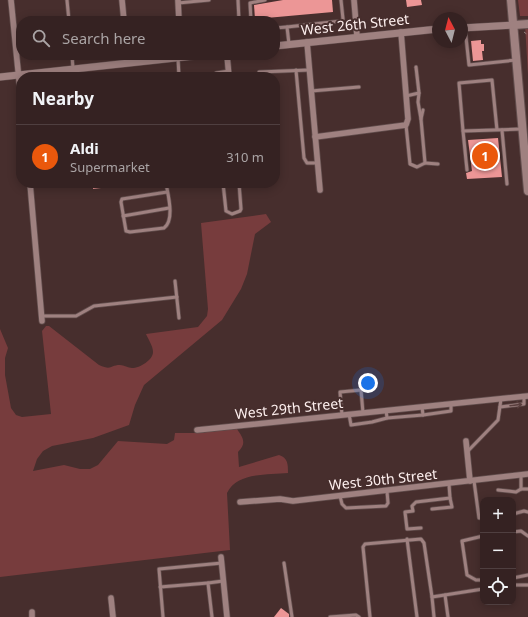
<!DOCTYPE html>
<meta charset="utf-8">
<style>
:root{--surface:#352222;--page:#3d2a2a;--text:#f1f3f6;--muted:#aaa4a5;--line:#4f3f40;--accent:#ea580c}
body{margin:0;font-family:"Noto Sans",sans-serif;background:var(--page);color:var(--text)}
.controls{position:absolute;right:12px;bottom:12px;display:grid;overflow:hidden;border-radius:8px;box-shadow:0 2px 10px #0003}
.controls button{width:36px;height:36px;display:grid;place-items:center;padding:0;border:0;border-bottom:1px solid var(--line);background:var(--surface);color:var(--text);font:20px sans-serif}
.compass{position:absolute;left:432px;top:12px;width:36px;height:36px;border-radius:50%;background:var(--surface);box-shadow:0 2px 10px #0003;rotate:353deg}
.you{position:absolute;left:368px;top:383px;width:14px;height:14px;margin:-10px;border:3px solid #fff;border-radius:50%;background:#1a73e8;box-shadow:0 0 0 6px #1a73e833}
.badge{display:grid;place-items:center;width:26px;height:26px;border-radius:50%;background:var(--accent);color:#fff;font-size:13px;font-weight:700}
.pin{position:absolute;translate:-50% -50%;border:2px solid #fff;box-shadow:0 1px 4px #0006}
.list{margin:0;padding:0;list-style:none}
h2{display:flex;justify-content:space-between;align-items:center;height:52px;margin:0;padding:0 16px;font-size:17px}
h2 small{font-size:13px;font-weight:400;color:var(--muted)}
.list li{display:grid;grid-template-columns:26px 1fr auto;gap:12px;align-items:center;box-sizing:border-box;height:64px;padding:0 16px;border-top:1px solid var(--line)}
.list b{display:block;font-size:15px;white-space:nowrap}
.list p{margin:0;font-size:13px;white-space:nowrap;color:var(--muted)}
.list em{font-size:13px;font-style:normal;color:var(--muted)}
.icon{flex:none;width:22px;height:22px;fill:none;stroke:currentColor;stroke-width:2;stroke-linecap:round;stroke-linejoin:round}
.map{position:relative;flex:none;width:528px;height:617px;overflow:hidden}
.search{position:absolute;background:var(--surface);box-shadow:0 2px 10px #0003;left:16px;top:16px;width:264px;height:44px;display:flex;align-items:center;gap:10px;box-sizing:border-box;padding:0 14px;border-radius:16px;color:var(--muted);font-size:15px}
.panel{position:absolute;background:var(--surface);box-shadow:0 2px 10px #0003;left:16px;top:72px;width:264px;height:116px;border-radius:16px}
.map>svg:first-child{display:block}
.green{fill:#773c3d}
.building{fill:#ec9696}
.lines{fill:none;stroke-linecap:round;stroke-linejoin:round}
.service-casing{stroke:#624e4d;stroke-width:4.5}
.minor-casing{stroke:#624e4d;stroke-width:7}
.tertiary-casing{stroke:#624e4d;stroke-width:8}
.secondary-casing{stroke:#624e4d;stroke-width:10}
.path{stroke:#978382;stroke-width:1;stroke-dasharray:3 2;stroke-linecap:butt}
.service{stroke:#9f8180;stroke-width:3}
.minor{stroke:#9f8180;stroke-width:5.5}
.tertiary{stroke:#9f8180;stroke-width:7}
.secondary{stroke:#9f8180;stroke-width:8}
.oneway{stroke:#593f3e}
.labels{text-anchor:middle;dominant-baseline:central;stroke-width:4;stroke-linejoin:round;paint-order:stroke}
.street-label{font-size:14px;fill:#fdefee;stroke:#472e2d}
</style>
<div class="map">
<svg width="528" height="617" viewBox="0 0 528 617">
<rect width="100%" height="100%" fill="#472e2d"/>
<g class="green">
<path d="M518 0H528V16H520Z"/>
<path d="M525 24H528V75Z"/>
<path d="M266 214 271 222 255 234 247 274 241 289 222 320 144 385 135 405 129 425 93 438 52 446 43 451 37 459 33 471 64 465 80 469H90L98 465 118 441 167 444 174 440 175 433H197L237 429C243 438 247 443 238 452L239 467 279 455C288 458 288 464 288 473 268 475 237 472 227 493L230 550 0 577V329L8 348 5 358V375L11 408 16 415 22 417 51 414 42 331 46 326H49L99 365C112 371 110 365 120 365 124 365 128 368 132 368 140 368 153 360 153 352 153 346 148 339 146 334L198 327 207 316 208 309 201 223Z"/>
</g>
<g class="building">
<path d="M283 0H332L333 12 255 19 254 5Z"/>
<path d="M406 0H421L422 5 407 7Z"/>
<path d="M481 40V44H484V51H482L483 60 473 61 471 41Z"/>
<path d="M498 138 502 177 467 179 466 173 472 171 468 140Z"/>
<path d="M93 183H116L117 186 93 189Z"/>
<path d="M281 608 289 614V617H274Z"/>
</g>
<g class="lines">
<g class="service-casing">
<g id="service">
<path d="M67 0 69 21"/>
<path d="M238 0 239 21"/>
<path d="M178 3 209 0"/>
<path d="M251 21 250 3 265 0"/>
<path d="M275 28 287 27"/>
<path d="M465 28 469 65 516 60"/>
<path d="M289 44 287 27 341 21 343 19 341 0"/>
<path d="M72 55 73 69"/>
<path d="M178 58 179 77"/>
<path d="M416 67 419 93"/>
<path d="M296 70 304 158 307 163H317"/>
<path d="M259 72 309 70"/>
<path d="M216 77V73L229 71"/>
<path d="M311 91 359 87"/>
<path d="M421 119 423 110"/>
<path d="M406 125 410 164 417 167 425 163 421 119 418 102 419 93 406 96"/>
<path d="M497 130 492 80 459 83 463 131 521 129"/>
<path d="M502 130 507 184"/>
<path d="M463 131 467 170"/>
<path d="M425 163 438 164"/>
<path d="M166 183C168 195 175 220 164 228L130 232 126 231 121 202 122 199 167 192"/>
<path d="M223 183 226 211 232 214 240 211 241 209 239 183"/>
<path d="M123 216 169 208"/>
<path d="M175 281 179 318"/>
<path d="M41 316H76L94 306 177 297"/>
<path d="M500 407 524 404V397"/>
<path d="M349 414 351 425 372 422 387 418 386 410"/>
<path d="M342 415 340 392 361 390 363 413"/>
<path d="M423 415 451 411V404"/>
<path d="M387 418 423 415 422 407"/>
<path d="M467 452 498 420 501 399"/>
<path d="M521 475V489H528"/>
<path d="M474 481 479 518H483"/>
<path d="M498 490 516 492 521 489"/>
<path d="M340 496 342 504 346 508 386 506 388 503 387 491"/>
<path d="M432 509 452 507 450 498"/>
<path d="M513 514 524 511 528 512"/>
<path d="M421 528 407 529 405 512 413 511 412 506 416 502 450 498 449 484"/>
<path d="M513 532 521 531 528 536"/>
<path d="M483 536 462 541 467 575 476 580H483"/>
<path d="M407 539 417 617"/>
<path d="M284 563 292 617"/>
<path d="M513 578 528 575"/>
<path d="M513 585H528"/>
<path d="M160 587 208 583"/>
<path d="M445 595 448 617"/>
<path d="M432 597 434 617"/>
<path d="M163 617 159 569 222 563"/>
<path d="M212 617 208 583 223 581"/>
<path d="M330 617 356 615 359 617"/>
<path d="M370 617 363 547 365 544 421 539 424 543 432 597 483 589"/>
</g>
</g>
<g class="minor-casing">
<g id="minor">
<path d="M11 0 21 100"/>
<path d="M122 0 124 21"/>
<path d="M178 0 179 21"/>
<path d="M354 0 357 36"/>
<path d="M307 42 320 190"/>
<path d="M126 55 127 63"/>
<path d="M227 55 229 77"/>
<path d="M315 137 406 125 408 119 401 32"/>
<path d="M30 183 42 321"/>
<path d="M197 430 528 396"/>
<path d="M466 441 470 481"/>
<path d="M240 502 280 499 293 501 528 474"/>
<path d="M221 557 227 617"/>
<path d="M111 598 113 617"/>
<path d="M32 612V617"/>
</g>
</g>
<g class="tertiary-casing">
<g id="tertiary">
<path d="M462 28 514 25"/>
<path d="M275 46 438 29"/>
<path d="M0 77 203 55"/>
</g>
</g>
<g class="secondary-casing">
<g id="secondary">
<path d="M511 0 528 191"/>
<path d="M514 25 528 24"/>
</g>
</g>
<path class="path" d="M524 32 528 35"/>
<use href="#service" class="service"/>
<use href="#minor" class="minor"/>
<use href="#tertiary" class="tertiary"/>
<use href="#secondary" class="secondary"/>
</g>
<defs><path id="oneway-shaft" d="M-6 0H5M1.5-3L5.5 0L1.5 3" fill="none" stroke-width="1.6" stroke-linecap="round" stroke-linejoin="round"/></defs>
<use class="oneway" href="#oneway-shaft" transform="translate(516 405) rotate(-7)"/>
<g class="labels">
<g class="street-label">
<text transform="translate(355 24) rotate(-6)">West 26th Street</text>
<text transform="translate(289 408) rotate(-6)">West 29th Street</text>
<text transform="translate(383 479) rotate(-6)">West 30th Street</text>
</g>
</g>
</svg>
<div class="controls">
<button>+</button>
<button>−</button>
<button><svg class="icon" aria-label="locate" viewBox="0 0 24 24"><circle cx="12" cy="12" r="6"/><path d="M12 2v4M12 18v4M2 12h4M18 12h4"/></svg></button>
</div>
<svg class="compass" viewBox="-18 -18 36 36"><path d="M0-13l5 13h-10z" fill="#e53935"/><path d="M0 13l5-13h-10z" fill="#aaa4a5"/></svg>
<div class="you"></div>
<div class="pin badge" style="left:485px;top:156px">1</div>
<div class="search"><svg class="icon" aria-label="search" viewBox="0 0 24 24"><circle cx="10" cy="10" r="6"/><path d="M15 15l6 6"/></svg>Search here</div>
<section class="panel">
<h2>Nearby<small></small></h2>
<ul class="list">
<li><span class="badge">1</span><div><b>Aldi</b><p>Supermarket</p></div><em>310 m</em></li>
</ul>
</section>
</div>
